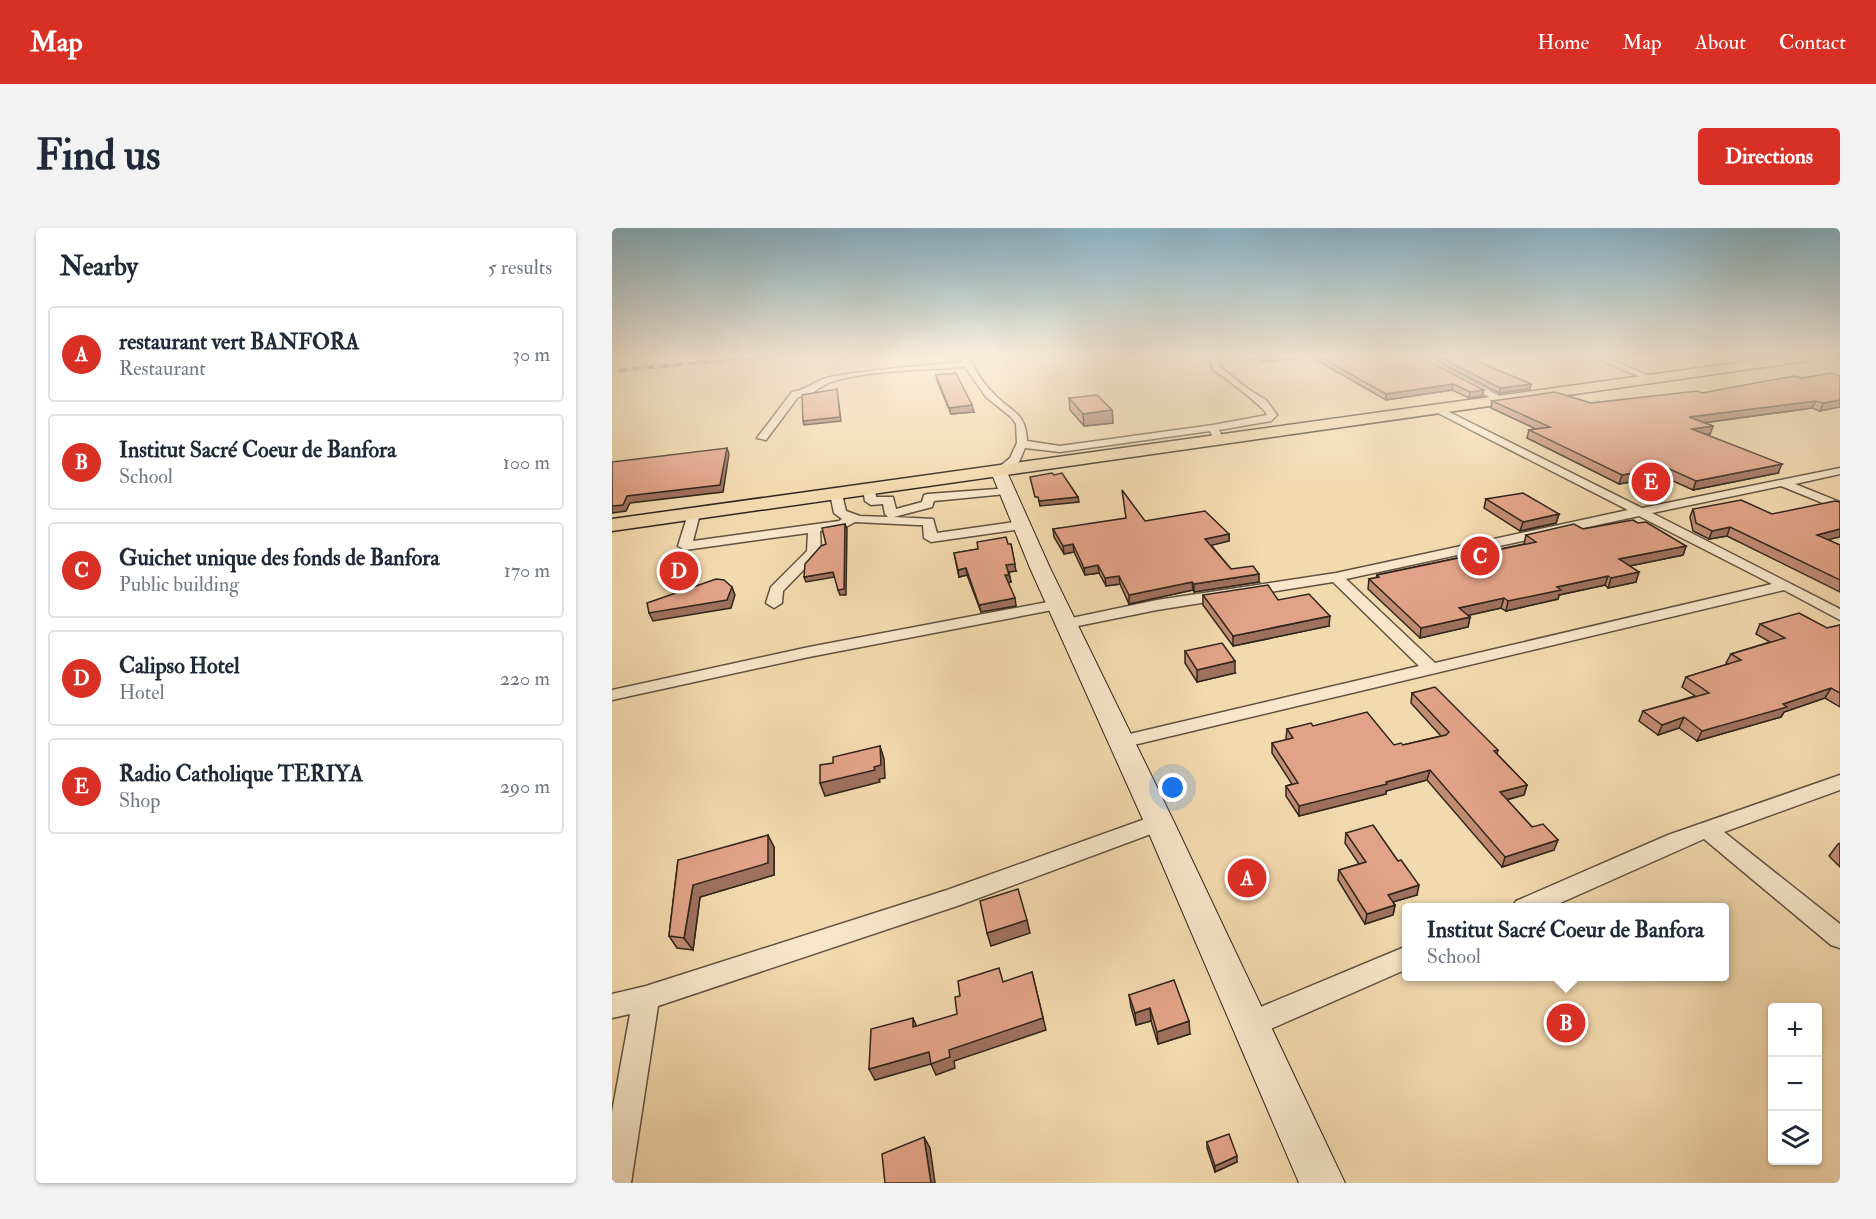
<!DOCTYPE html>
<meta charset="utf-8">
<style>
:root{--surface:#fff;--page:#f2f2f3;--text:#1f2937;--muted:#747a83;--line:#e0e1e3;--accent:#d93025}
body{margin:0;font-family:"IM FELL Double Pica",serif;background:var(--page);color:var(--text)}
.controls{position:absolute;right:18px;bottom:18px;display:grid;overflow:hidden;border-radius:6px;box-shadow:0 2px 4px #0004}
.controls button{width:54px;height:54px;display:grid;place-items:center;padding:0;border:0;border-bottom:2px solid var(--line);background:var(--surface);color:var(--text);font:30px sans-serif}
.you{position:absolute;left:561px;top:560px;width:21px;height:21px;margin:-15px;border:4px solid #fff;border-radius:50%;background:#1a73e8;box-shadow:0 0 0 9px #1a73e833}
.badge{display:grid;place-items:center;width:39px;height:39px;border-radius:50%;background:var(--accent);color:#fff;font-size:20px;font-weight:700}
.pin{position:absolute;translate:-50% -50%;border:3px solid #fff;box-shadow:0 2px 6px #0006}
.popup{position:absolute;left:790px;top:675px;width:327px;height:78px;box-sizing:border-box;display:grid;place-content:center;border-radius:6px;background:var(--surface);filter:drop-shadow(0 2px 4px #0005);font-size:20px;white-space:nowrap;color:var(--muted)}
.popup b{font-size:22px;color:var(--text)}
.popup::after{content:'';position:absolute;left:50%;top:100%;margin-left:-12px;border:12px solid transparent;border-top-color:var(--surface)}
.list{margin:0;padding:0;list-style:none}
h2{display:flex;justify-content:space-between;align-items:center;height:78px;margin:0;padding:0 24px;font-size:26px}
h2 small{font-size:20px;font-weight:400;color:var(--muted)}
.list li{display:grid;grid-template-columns:39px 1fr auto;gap:18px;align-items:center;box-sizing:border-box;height:96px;margin:0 12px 12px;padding:0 12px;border:2px solid var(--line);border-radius:6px}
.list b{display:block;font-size:22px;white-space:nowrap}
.list p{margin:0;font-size:20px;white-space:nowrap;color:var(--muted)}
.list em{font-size:20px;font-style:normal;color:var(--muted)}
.icon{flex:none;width:33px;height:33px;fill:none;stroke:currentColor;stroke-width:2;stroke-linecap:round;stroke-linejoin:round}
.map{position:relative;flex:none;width:1228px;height:955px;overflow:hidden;border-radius:6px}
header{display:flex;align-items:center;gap:36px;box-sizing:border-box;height:84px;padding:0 30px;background:var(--accent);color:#fff}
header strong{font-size:28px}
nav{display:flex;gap:33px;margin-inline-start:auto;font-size:21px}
.intro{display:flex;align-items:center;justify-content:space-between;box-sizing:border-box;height:144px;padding:0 36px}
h1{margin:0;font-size:42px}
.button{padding:15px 27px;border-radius:6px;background:var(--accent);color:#fff;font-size:21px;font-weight:700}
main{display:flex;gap:36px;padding:0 36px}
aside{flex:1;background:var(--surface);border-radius:6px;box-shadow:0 2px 4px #0004}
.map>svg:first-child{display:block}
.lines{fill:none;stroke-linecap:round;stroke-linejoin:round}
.minor-casing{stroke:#60523f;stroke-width:3}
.secondary-casing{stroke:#2f251a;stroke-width:2}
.trunk-casing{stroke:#2f251a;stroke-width:3}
.minor{fill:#f7e6ca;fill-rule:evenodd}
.secondary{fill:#f7e6ca;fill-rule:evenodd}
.trunk{fill:#f3d9ae;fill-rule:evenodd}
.rail-casing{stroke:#2f251a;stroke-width:3}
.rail{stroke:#f7e6ca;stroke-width:2;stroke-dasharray:7;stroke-linecap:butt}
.wall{fill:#c28b74;stroke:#2f251a;stroke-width:1.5}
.shaded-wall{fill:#9e715e;stroke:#2f251a;stroke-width:1.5}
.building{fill:#e2a287;stroke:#2f251a;stroke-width:1.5}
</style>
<header>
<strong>Map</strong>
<nav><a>Home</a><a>Map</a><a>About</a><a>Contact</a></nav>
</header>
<div class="intro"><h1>Find us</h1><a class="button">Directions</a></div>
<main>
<aside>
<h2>Nearby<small>5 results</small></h2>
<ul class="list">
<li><span class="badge">A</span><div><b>restaurant vert BANFORA</b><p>Restaurant</p></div><em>30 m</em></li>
<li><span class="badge">B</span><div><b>Institut Sacré Coeur de Banfora</b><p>School</p></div><em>100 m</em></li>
<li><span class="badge">C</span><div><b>Guichet unique des fonds de Banfora</b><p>Public building</p></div><em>170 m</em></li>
<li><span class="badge">D</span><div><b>Calipso Hotel</b><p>Hotel</p></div><em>220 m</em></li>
<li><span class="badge">E</span><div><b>Radio Catholique TERIYA</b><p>Shop</p></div><em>290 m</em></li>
</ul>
</aside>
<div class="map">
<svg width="1228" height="955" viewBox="0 0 1228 955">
<rect width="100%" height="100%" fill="#f3d9ae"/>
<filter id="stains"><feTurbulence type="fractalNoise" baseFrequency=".00333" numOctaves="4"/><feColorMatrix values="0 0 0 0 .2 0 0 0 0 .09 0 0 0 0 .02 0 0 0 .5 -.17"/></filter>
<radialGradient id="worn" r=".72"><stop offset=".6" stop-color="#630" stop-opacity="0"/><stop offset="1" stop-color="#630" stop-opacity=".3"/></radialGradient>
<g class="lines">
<g class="minor-casing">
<g id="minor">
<path d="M345 128 357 129C363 142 370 154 381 165 399 185 414 183 415 213L448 218 601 197 655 187C653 179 609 147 600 141V135L594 128H602L608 135 607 138 636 161 654 172 665 187 659 193 607 202 611 210 606 213 602 212 598 203 448 224 413 220 407 234 387 247 381 244 398 230 405 215 404 196 399 189 374 169 353 139C314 142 255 142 219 154 207 158 199 169 186 169L154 212 145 210 180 164C195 162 204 152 218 149 262 141 306 138 351 134Z"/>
<path d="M801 128H811L893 171 885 173Z"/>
<path d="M979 128H990L1045 151 1038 153Z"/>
<path d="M825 178 1030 280 1228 240V246L1183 256 1228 274V282L1169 258 1040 285 1228 381V392L1172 362 509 520 502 518 499 514 502 510 509 508 807 438 721 354 545 382 456 400 448 395 450 392 545 372 724 345 1016 282 822 183 820 181ZM1027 288 1160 356 823 435 734 351Z"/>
<path d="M257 257 263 261 264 269H281L284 281 310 274 312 267 316 266 398 260V264L394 266 322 273 320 279 282 289 321 291 325 305 409 293 415 297 409 301 319 314 312 310 311 297H306L243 294 234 299 208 303 209 324 171 363 170 375 162 380 154 375 159 359 195 323 196 305 73 322 66 318 76 286 82 282 88 286 81 313 227 293 230 291 222 285 218 266 224 262 230 266 234 283 248 288 276 289 273 286 271 276 259 277 253 273 251 261Z"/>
<path d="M446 372 451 374 454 377 451 380 197 429 0 472V462L197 419Z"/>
<path d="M1228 547V562L1112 604 1228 696V720L1219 717 1092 611 937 680H900L904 673 1056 607Z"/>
<path d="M547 586 555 588 558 594 555 600 348 677 46 778 19 955H0V884L18 786 0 790V766L34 758 335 662Z"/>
<path d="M795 718V741L647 806 637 810 627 806 623 797 627 788Z"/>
</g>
</g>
<g class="secondary-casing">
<path id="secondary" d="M387 239 395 244 438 340 562 594 733 955H687L532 594 418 340 379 244Z"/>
</g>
<g class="trunk-casing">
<path id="trunk" d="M1173 128H1208L1201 132 0 303V291Z"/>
</g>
<use href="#minor" class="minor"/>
<use href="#secondary" class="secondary"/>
<use href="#trunk" class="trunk"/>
<g class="rail-casing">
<path id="rail" d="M0 143 161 128"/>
</g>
<use href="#rail" class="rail"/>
</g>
<g class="wall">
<path d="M629 128H807L870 168 857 170 840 162 774 172 699 129 650 134 646 130 634 132Z"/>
<path d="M816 128H852L919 156 918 161 887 165Z"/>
<path d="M324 147 362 184 339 186 325 153Z"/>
<path d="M1228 148 1208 183 1200 180 1091 195 1101 198 1098 206 1094 207 1166 245 1081 262 1050 248 1007 256 915 210 917 202 924 201 879 180 880 173 979 175 1090 165 1190 150Z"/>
<path d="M457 170 500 182 501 195 472 198 458 182Z"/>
<path d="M874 271 947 286 944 295 908 303 872 280Z"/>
<path d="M1081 281 1216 312 1228 317V364L1115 308 1097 311 1081 303 1078 289Z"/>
<path d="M533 293 617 306V313L599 317 619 341 647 354 582 364 581 362 517 376 508 356 494 358 487 345 473 347 462 324 452 326 442 309 441 301Z"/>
<path d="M971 301 1074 318 1071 327 1017 338 1024 354 996 360 993 357 947 367 946 371 894 383 889 380 856 387 858 389 856 399 808 410 756 361 757 351 764 350 765 347 912 316 914 307Z"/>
<path d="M366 321 404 343 397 344 399 354H396L404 378 369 384 355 347 347 349 342 325Z"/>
<path d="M591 367 666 372 717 398 621 418 591 377Z"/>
<path d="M1148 396 1215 400 1228 397V479L1213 470 1172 484 1169 489 1085 513 1067 500 1046 507 1027 493 1031 483 1083 468 1070 459 1074 449 1116 436 1114 435 1119 426 1158 414 1144 406Z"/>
<path d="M573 423 623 445 585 454 573 435Z"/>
<path d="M800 465 886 522 885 526 915 557 912 567 895 572 942 622 890 639 815 552 774 563V566L687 588 674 568V558L680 556 660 525V515L675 512 674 510 675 501 701 498 782 517H791L829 508 799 475Z"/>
<path d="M734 605 805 667 781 674 783 677 781 687 753 696 726 652 727 642 747 636 733 615Z"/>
<path d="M1228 615V639L1217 628 1226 616Z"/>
<path d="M162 619V647L88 669 81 722 65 720 57 708 66 632Z"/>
<path d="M517 767 578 806 546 816 539 793 524 797 519 779Z"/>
<path d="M595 914 625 934 603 944 595 920Z"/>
</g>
<g class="shaded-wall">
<path d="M634 128H646V130L634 132Z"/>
<path d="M657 128H699V129L650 134V129Z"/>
<path d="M841 156 840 162 774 172V166Z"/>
<path d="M919 156 918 161 887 165 888 160Z"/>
<path d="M225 161 229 193 192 197 191 193Z"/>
<path d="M872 162 870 168 857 170 858 164Z"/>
<path d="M1228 172V179L1208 183 1211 175Z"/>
<path d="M1204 173 1200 180 1075 197 1077 189Z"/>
<path d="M360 177 362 184 339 186 337 180Z"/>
<path d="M500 182 501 195 472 198 471 186Z"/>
<path d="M1101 198 1098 206 1077 209 1080 201Z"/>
<path d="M115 220 117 226 111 264 18 275 14 283 0 285V278L15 268Z"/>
<path d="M1170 236 1166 245 1081 262 1084 253Z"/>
<path d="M1053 239 1050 248 1007 256 1010 247Z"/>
<path d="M466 269 467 274 428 278 427 273Z"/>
<path d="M947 286 944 295 908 303 911 294Z"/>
<path d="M233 296 235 301 234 367H228L226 362Z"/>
<path d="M1118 299 1115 308 1097 311 1100 303Z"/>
<path d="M1228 301V309L1201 315 1205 307Z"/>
<path d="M617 306V313L593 319V311Z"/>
<path d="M399 316 404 343 396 344 394 337Z"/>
<path d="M461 316 462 324 452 326 451 318Z"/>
<path d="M1074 318 1071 327 1003 341 1007 331Z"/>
<path d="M486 337 487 345 473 347 472 340Z"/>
<path d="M354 340 355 347 347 349 346 342Z"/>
<path d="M221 344 223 349 194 354 192 349Z"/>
<path d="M1027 344 1024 354 996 360 999 350Z"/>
<path d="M647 346V354L582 364V356Z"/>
<path d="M393 347H397L399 354H394Z"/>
<path d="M507 348 508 356 494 358 493 350Z"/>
<path d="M996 348 993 357 947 367 946 371 894 383 896 373 945 359Z"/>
<path d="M580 354 581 362 517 376V367Z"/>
<path d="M120 359 123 367 119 380 41 393 37 385Z"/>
<path d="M403 370 404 378 369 384 367 377Z"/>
<path d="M892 370 889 380 845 390 847 380Z"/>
<path d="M718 388 717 398 621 418V408Z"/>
<path d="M858 389 856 399 808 410 809 400Z"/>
<path d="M623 433V445L585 454V442Z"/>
<path d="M1219 460 1213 470 1172 484 1169 489 1085 513 1090 503Z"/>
<path d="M1072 489 1067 500 1046 507 1050 497Z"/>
<path d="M268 518 272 531 273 550 267 551 268 554 213 568 208 555Z"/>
<path d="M818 542 815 552 774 563V566L687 588V578Z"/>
<path d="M915 557 912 567 885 574 888 564Z"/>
<path d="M156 607 162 619V647L88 669 81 722 72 710 81 657Z"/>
<path d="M946 612 942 622 890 639 893 629Z"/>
<path d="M807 657 805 667 774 676 776 667Z"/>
<path d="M783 677 781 687 753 696 755 686Z"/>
<path d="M415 692 418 705 379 718 375 705Z"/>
<path d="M420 744 434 802 342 833 343 840 324 847 319 836 263 852 257 841 317 824Z"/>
<path d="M538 780 539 793 524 797 523 785Z"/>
<path d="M301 790 306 801 301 799Z"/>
<path d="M577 793 578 806 546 816 545 804Z"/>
<path d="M312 909 318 920 323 955H319Z"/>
<path d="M625 928V934L603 944V938Z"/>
</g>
<g class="building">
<path d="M706 128H807L872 162 858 164 841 156 774 166Z"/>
<path d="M826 128H852L919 156 888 160Z"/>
<path d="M344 145 360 177 337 180 324 147Z"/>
<path d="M1220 145 1228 148V172L1211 175 1204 173 1077 189 1101 198 1080 201 1170 236 1084 253 1053 239 1010 247 917 202 938 199 880 173 943 164 979 175 1085 163 1090 165 1182 148 1190 150Z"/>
<path d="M225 161 228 189 191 193 190 167Z"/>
<path d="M485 167 500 182 471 186 457 170Z"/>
<path d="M115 220 108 257 15 268 11 277 0 278V234Z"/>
<path d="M440 245 442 247 450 245 466 269 427 273 426 269H423L418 249Z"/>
<path d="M510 262 533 293 593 283 617 306 593 311 619 341 641 338 647 346 582 356 580 354 517 367 507 348 493 350 486 337 472 340 461 316 451 318 441 301 514 290Z"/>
<path d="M911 265 947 286 911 294 874 271Z"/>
<path d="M1129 272 1160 286 1223 273 1228 274V301L1205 307 1228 317V352L1118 299 1100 303 1084 295 1081 281Z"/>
<path d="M1021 292 1026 295 1034 294 1074 318 1007 331 1027 344 999 350 996 348 945 359 949 362 896 373 892 370 847 380 858 389 809 400 757 351 767 349 765 347 924 314 914 307 962 296 971 301Z"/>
<path d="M233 296 232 361 226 362 221 344 192 349 193 336 209 318 214 316 210 300Z"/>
<path d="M394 309 396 316H399L403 336 394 337 397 347H393L403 370 367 377 354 340 346 342 342 325 366 321 365 314Z"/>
<path d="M104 351 112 352 120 359 115 372 37 385 35 375Z"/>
<path d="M656 357 666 372 697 366 718 388 621 408 591 367Z"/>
<path d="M1187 385 1215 400 1228 397V465L1219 460 1171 476 1175 479 1090 503 1072 489 1050 497 1031 483 1097 465 1074 449 1129 432 1119 426 1173 410 1148 396Z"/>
<path d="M610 415 623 433 585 442 573 423Z"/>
<path d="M823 459 886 522 882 523 915 557 888 564 920 599 931 596 946 612 893 629 818 542 774 554 775 556 687 578 674 558 686 555 660 515 681 510 675 501 699 495 701 498 755 484 782 517 789 515 791 517 834 507 837 504 800 465Z"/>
<path d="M268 518 269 537 262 539 263 542 208 555V537L221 535V529Z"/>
<path d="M761 597 786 633 789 632 807 657 776 667 783 677 755 686 727 642 754 634 734 605Z"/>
<path d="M156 607V635L81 657 72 710 57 708 66 632Z"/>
<path d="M406 661 415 692 375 705 368 673Z"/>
<path d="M387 740 391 754 420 744 431 790 337 822 338 829 319 836 317 824 257 841 259 801 301 790V799L345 786 343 769 348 768 346 753Z"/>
<path d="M562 752 577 793 545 804 538 780 523 785 517 767Z"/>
<path d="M617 906 625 928 603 938 595 914Z"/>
<path d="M312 909 319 955H273L270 926Z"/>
</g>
<linearGradient id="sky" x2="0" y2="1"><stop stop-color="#8ab7cd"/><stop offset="0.49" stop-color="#faeedb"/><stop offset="1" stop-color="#faeedb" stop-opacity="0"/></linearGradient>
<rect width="1228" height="262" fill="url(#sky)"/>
<rect width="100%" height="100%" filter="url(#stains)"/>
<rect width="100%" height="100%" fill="url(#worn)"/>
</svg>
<div class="controls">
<button>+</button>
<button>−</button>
<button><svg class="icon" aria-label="layers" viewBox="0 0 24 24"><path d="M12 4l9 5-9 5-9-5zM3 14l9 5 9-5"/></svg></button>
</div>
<div class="you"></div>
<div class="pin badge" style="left:635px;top:650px">A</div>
<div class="pin badge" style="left:954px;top:795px">B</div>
<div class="popup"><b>Institut Sacré Coeur de Banfora</b>School</div>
<div class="pin badge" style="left:868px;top:328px">C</div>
<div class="pin badge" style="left:67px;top:343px">D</div>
<div class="pin badge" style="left:1039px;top:254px">E</div>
</div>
</main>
